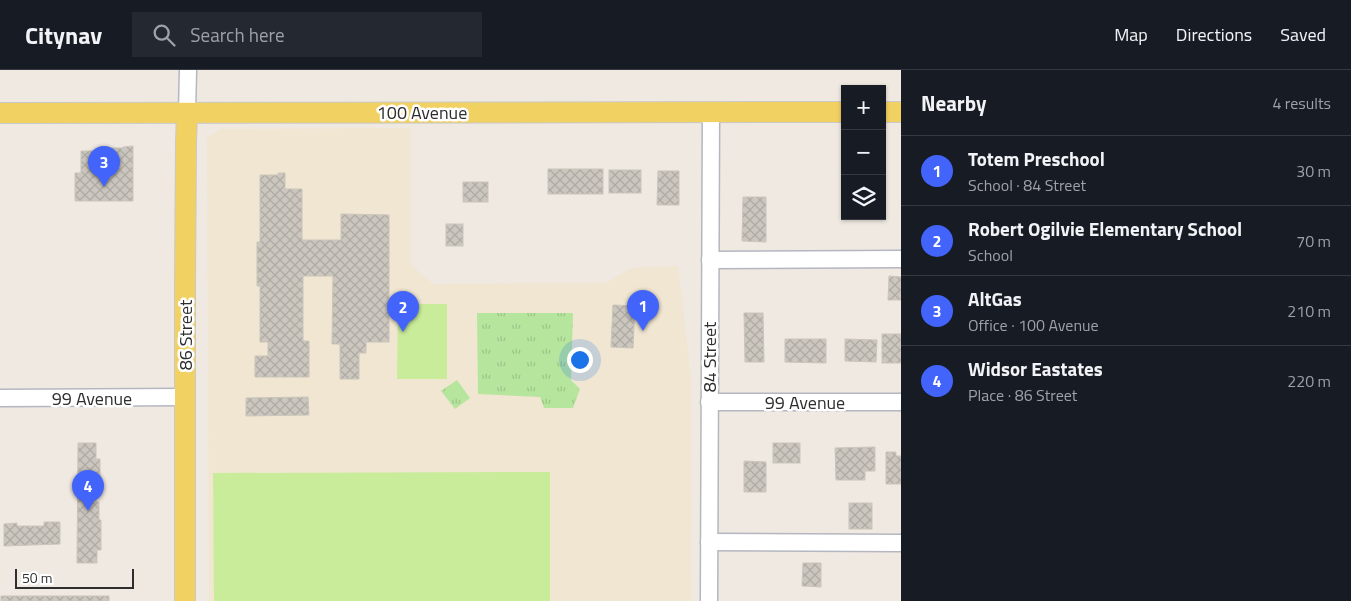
<!DOCTYPE html>
<meta charset="utf-8">
<style>
:root{--surface:#171b24;--page:#242831;--text:#f1f3f6;--muted:#9ea1a6;--line:#363941;--accent:#4264fb}
body{margin:0;font-family:"Titillium Web",sans-serif;background:var(--page);color:var(--text)}
.controls{position:absolute;right:15px;top:15px;display:grid;overflow:hidden;border-radius:0px;box-shadow:0 1px 4px #0004}
.controls button{width:45px;height:45px;display:grid;place-items:center;padding:0;border:0;border-bottom:1px solid var(--line);background:var(--surface);color:var(--text);font:25px sans-serif}
.scale{position:absolute;left:15px;bottom:12px;width:119px;box-sizing:border-box;padding-left:5px;border:2px solid #2e2e2e;border-top:0;font-size:14px;line-height:18px;white-space:nowrap;color:#2e2e2e;-webkit-text-stroke:4px #fff;paint-order:stroke}
.you{position:absolute;left:579px;top:289px;width:18px;height:18px;margin:-12px;border:4px solid #fff;border-radius:50%;background:#1a73e8;box-shadow:0 0 0 8px #1a73e833}
.badge{display:grid;place-items:center;width:32px;height:32px;border-radius:50%;background:var(--accent);color:#fff;font-size:16px;font-weight:700}
.pin{position:absolute;translate:-50% -41px;filter:drop-shadow(0 1px 2px #0008)}
.pin::after{content:'';position:absolute;top:26px;width:18px;height:15px;background:inherit;clip-path:polygon(0 0,100% 0,50% 100%)}
.list{margin:0;padding:0;list-style:none}
h2{display:flex;justify-content:space-between;align-items:center;height:65px;margin:0;padding:0 20px;font-size:21px}
h2 small{font-size:16px;font-weight:400;color:var(--muted)}
.list li{display:grid;grid-template-columns:32px 1fr auto;gap:15px;align-items:center;box-sizing:border-box;height:70px;padding:0 20px;border-top:1px solid var(--line)}
.list b{display:block;font-size:19px;white-space:nowrap}
.list p{margin:0;font-size:16px;white-space:nowrap;color:var(--muted)}
.list em{font-size:16px;font-style:normal;color:var(--muted)}
.icon{flex:none;width:28px;height:28px;fill:none;stroke:currentColor;stroke-width:2;stroke-linecap:round;stroke-linejoin:round}
.map{position:relative;flex:none;width:901px;height:531px;overflow:hidden}
header{display:flex;align-items:center;gap:30px;box-sizing:border-box;height:70px;padding:0 25px;background:var(--surface);border-bottom:1px solid var(--line)}
header strong{font-size:24px}
nav{display:flex;gap:28px;margin-inline-start:auto;font-size:18px}
.search{width:350px;height:45px;background:var(--page);display:flex;align-items:center;gap:12px;box-sizing:border-box;padding:0 18px;border-radius:0px;color:var(--muted);font-size:19px}
main{display:flex}
aside{flex:1;background:var(--surface)}
.map>svg:first-child{display:block}
.education{fill:#f0e6d1}
.park{fill:url(#park-tufts)}
.pitch{fill:#c9ec9a}
.building{fill:url(#building-cross-hatch);stroke:#cbc5ba}
.lines{fill:none;stroke-linecap:round;stroke-linejoin:round}
.minor-casing{stroke:#b4b7c1;stroke-width:19}
.major-casing{stroke:#c9c9c9;stroke-width:22}
.minor{stroke:#fff;stroke-width:16}
.major{stroke:#f2d163;stroke-width:20}
.labels{text-anchor:middle;dominant-baseline:central;stroke-width:5;stroke-linejoin:round;paint-order:stroke}
.street-label{font-size:18px;fill:#2e2e2e;stroke:#fff}
</style>
<header>
<strong>Citynav</strong>
<div class="search"><svg class="icon" aria-label="search" viewBox="0 0 24 24"><circle cx="10" cy="10" r="6"/><path d="M15 15l6 6"/></svg>Search here</div>
<nav><a>Map</a><a>Directions</a><a>Saved</a></nav>
</header>
<main>
<div class="map">
<svg width="901" height="531" viewBox="0 0 901 531">
<defs>
<pattern id="park-tufts" width="24" height="20" patternUnits="userSpaceOnUse" patternTransform="scale(1.25)"><rect width="24" height="20" fill="#b6e59e"/><path d="M3 7l-1-3M5 7V3M7 7l1-3M15 17l-1-3M17 17v-4M19 17l1-3" fill="none" stroke="#9dc588"/></pattern>
<pattern id="building-cross-hatch" width="8" height="8" patternUnits="userSpaceOnUse" patternTransform="scale(1.25)"><rect width="8" height="8" fill="#cbc7bf"/><path d="M0 0l8 8M0 8l8-8" fill="none" stroke="#afaba4"/></pattern>
</defs>
<rect width="100%" height="100%" fill="#efe9e1"/>
<path class="education" d="M410 58V194L433 214 606 213 631 198 678 196 691 308V531H209L207 68 221 59Z"/>
<g class="park">
<path d="M477 243H573L571 310 580 319 573 338H544L540 327 478 324Z"/>
<path d="M457 310 470 328 455 339 441 321Z"/>
</g>
<g class="pitch">
<path d="M398 234H447V309H397Z"/>
<path d="M550 402V531H214L213 403Z"/>
</g>
<g class="building">
<path d="M133 76V131H75V103H81V81H105V78H123V77Z"/>
<rect x="548" y="99" width="55" height="25"/>
<rect x="609" y="100" width="32" height="23"/>
<path d="M658 101H679V135H657Z"/>
<path d="M278 103H285V119H302V170H341V144L389 145V272H366V283H359V309H340V274H332L333 206H303V271H309V307H255V286H268V272H260V216H257V172H260V105H278Z"/>
<rect x="463" y="112" width="25" height="20"/>
<rect x="843" y="113" width="2" height="24"/>
<path d="M743 127H766V172L742 171Z"/>
<rect x="446" y="154" width="17" height="22"/>
<path d="M889 206 901 207V230H888Z"/>
<path d="M613 235 635 236 633 278 611 277Z"/>
<path d="M744 243H763L764 292H745Z"/>
<rect x="882" y="264" width="19" height="29"/>
<path d="M785 269H826V293L785 292Z"/>
<path d="M845 269 877 270 876 292 845 291Z"/>
<path d="M308 327 309 345 246 346V328Z"/>
<path d="M78 373H96V389H100V415H96V432H99V450H101V480H97V493H77Z"/>
<rect x="773" y="373" width="27" height="20"/>
<path d="M875 377V401H865V410H836L835 378Z"/>
<path d="M886 382H896V386H901V414H886Z"/>
<path d="M744 391 766 392V422H744Z"/>
<rect x="849" y="433" width="23" height="26"/>
<path d="M44 452H60V474L4 476V454L17 453V456H44Z"/>
<path d="M803 493H821V517L802 516Z"/>
<rect x="1" y="526" width="108" height="5"/>
</g>
<g class="lines">
<g class="minor-casing">
<g id="minor">
<path d="M187 43 188 0"/>
<path d="M710 190 901 189"/>
<path d="M0 328 185 327"/>
<path d="M709 332H901"/>
<path d="M709 472 901 473"/>
<path d="M709 531 711 42"/>
</g>
</g>
<g class="major-casing">
<g id="major">
<path d="M882 42H901"/>
<path d="M0 43 845 42"/>
<path d="M185 531V212L186 72 187 43"/>
</g>
</g>
<use href="#minor" class="minor"/>
<use href="#major" class="major"/>
</g>
<g class="labels">
<g class="street-label">
<text x="422" y="42">100 Avenue</text>
<text transform="translate(185 265) rotate(-90)">86 Street</text>
<text transform="translate(709 287) rotate(-90)">84 Street</text>
<text x="92" y="328">99 Avenue</text>
<text x="805" y="332">99 Avenue</text>
</g>
</g>
</svg>
<div class="controls">
<button>+</button>
<button>−</button>
<button><svg class="icon" aria-label="layers" viewBox="0 0 24 24"><path d="M12 4l9 5-9 5-9-5zM3 14l9 5 9-5"/></svg></button>
</div>
<div class="scale">50 m</div>
<div class="you"></div>
<div class="pin badge" style="left:643px;top:261px">1</div>
<div class="pin badge" style="left:403px;top:262px">2</div>
<div class="pin badge" style="left:104px;top:117px">3</div>
<div class="pin badge" style="left:88px;top:441px">4</div>
</div>
<aside>
<h2>Nearby<small>4 results</small></h2>
<ul class="list">
<li><span class="badge">1</span><div><b>Totem Preschool</b><p>School · 84 Street</p></div><em>30 m</em></li>
<li><span class="badge">2</span><div><b>Robert Ogilvie Elementary School</b><p>School</p></div><em>70 m</em></li>
<li><span class="badge">3</span><div><b>AltGas</b><p>Office · 100 Avenue</p></div><em>210 m</em></li>
<li><span class="badge">4</span><div><b>Widsor Eastates</b><p>Place · 86 Street</p></div><em>220 m</em></li>
</ul>
</aside>
</main>
